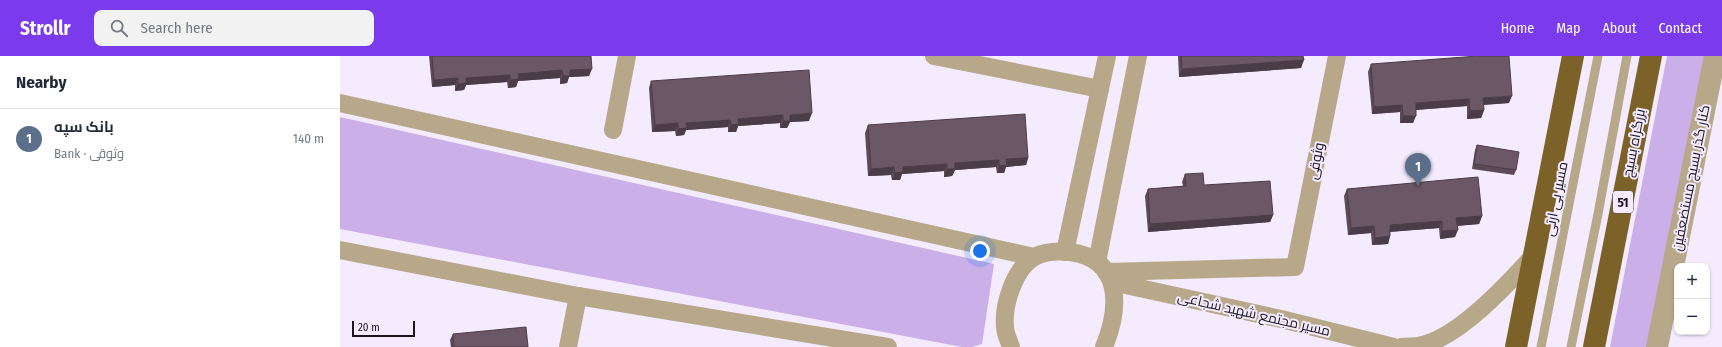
<!DOCTYPE html>
<meta charset="utf-8">
<style>
:root{--surface:#fff;--page:#f2f2f3;--text:#1f2937;--muted:#747a83;--line:#e0e1e3;--accent:#7c3aed}
body{margin:0;font-family:"Fira Sans Condensed",Cairo,sans-serif;background:var(--page);color:var(--text)}
.controls{position:absolute;right:12px;bottom:12px;display:grid;overflow:hidden;border-radius:8px;box-shadow:0 1px 3px #0004}
.controls button{width:36px;height:36px;display:grid;place-items:center;padding:0;border:0;border-bottom:1px solid var(--line);background:var(--surface);color:var(--text);font:20px sans-serif}
.scale{position:absolute;left:12px;bottom:10px;width:63px;box-sizing:border-box;padding-left:4px;border:2px solid #19151d;border-top:0;font-size:11px;line-height:14px;white-space:nowrap;color:#19151d;-webkit-text-stroke:3px #f4ebfe;paint-order:stroke}
.you{position:absolute;left:640px;top:195px;width:14px;height:14px;margin:-10px;border:3px solid #fff;border-radius:50%;background:#1a73e8;box-shadow:0 0 0 6px #1a73e833}
.badge{display:grid;place-items:center;width:26px;height:26px;border-radius:50%;background:var(--accent);color:#fff;font-size:13px;font-weight:700}
.pin{position:absolute;translate:-50% -33px;filter:drop-shadow(0 1px 2px #0008)}
.pin::after{content:'';position:absolute;top:21px;width:14px;height:12px;background:inherit;clip-path:polygon(0 0,100% 0,50% 100%)}
.list{margin:0;padding:0;list-style:none}
h2{display:flex;justify-content:space-between;align-items:center;height:52px;margin:0;padding:0 16px;font-size:17px}
h2 small{font-size:13px;font-weight:400;color:var(--muted)}
.list li{display:grid;grid-template-columns:26px 1fr auto;gap:12px;align-items:center;box-sizing:border-box;height:60px;padding:0 16px;border-top:1px solid var(--line)}
.list b{display:block;font-size:15px;white-space:nowrap}
.list p{margin:0;font-size:13px;white-space:nowrap;color:var(--muted)}
.list em{font-size:13px;font-style:normal;color:var(--muted)}
.icon{flex:none;width:22px;height:22px;fill:none;stroke:currentColor;stroke-width:2;stroke-linecap:round;stroke-linejoin:round}
.map{position:relative;flex:none;width:1382px;height:291px;overflow:hidden}
header{display:flex;align-items:center;gap:24px;box-sizing:border-box;height:56px;padding:0 20px;background:var(--accent);color:#fff}
header strong{font-size:19px}
nav{display:flex;gap:22px;margin-inline-start:auto;font-size:14px}
.search{width:280px;height:36px;background:var(--page);display:flex;align-items:center;gap:10px;box-sizing:border-box;padding:0 14px;border-radius:8px;color:var(--muted);font-size:15px}
main{display:flex}
aside{flex:1;background:var(--surface)}
.map>svg:first-child{display:block}
.green{fill:#cbafe9}
.lines{fill:none;stroke-linecap:round;stroke-linejoin:round}
.service{stroke:#b7a88a;stroke-width:9}
.minor{stroke:#b7a88a;stroke-width:18}
.tertiary{stroke:#b7a88a;stroke-width:22}
.trunk{stroke:#7c6228;stroke-width:22}
.wall{fill:#5c4b57}
.shaded-wall{fill:#4b3d47}
.building{fill:#6b5765;stroke:#4b3d47}
.labels{text-anchor:middle;dominant-baseline:central;stroke-width:4;stroke-linejoin:round;paint-order:stroke}
.shield{fill:#f4ebfe;stroke:#5b5560;stroke-width:1}
.shield-label{font-size:13px;font-weight:bold;fill:#19151d}
.street-label{font-size:14px;fill:#19151d;stroke:#f4ebfe}
</style>
<header>
<strong>Strollr</strong>
<div class="search"><svg class="icon" aria-label="search" viewBox="0 0 24 24"><circle cx="10" cy="10" r="6"/><path d="M15 15l6 6"/></svg>Search here</div>
<nav><a>Home</a><a>Map</a><a>About</a><a>Contact</a></nav>
</header>
<main>
<aside>
<h2>Nearby<small></small></h2>
<ul class="list">
<li><span class="badge" style="background:#5c6f8a">1</span><div><b>بانک سپه</b><p>Bank · وثوقی</p></div><em>140 m</em></li>
</ul>
</aside>
<div class="map">
<svg width="1382" height="291" viewBox="0 0 1382 291">
<rect width="100%" height="100%" fill="#f4ebfe"/>
<g class="green">
<path d="M1327 0H1369L1312 291H1270Z"/>
<path d="M0 61 654 208 642 288 632 291H622L0 173Z"/>
</g>
<g class="lines">
<g class="service">
<path d="M1201 291 1258 0"/>
<path d="M1231 291 1258 158 1287 0"/>
</g>
<g class="minor">
<path d="M594 0 760 33"/>
<path d="M0 47 694 201"/>
<path d="M273 74 287 0"/>
<path d="M0 194 238 240 548 291"/>
<path d="M725 196 767 0"/>
<path d="M757 206 798 0"/>
<path d="M766 216 955 211 997 0"/>
<path d="M772 226 941 263 1054 291"/>
<path d="M228 291 238 240"/>
<path d="M671 291C669 285 665 277 665 271 663 249 674 213 694 201 705 195 719 195 730 196 783 203 780 252 764 291"/>
<path d="M1061 291C1068 290 1076 291 1082 289 1119 281 1169 227 1194 199"/>
</g>
<path class="tertiary" d="M1317 291 1375 0"/>
<g class="trunk">
<path d="M1176 291 1233 0"/>
<path d="M1254 291 1311 0"/>
</g>
</g>
<g class="wall">
<path d="M89 0H251L249 20 229 21 227 27 220 28V22L178 25 176 31 168 32 167 26 126 29 124 34 115 35V29L92 31Z"/>
<path d="M838 0H963L961 12 839 21Z"/>
<path d="M1031 8 1169 47 1143 49 1144 54 1141 62 1127 63V50L1076 54 1073 67H1060V56L1032 58 1028 16Z"/>
<path d="M311 25 469 65 450 66 447 72H440V67L398 70 396 76H388V71L346 74 344 79 336 80 335 75 312 76 309 32Z"/>
<path d="M528 69 688 102 686 109 666 111 664 117H657L656 111 615 114 612 120 604 121V115L562 118 560 124H552L551 119 528 120 525 77Z"/>
<path d="M1137 89 1176 114 1174 119 1132 113 1135 94Z"/>
<path d="M845 118 864 129 933 159 930 166 808 176 805 140 808 133 843 130 842 126Z"/>
<path d="M1007 133 1142 160 1139 168 1117 170 1115 181 1100 183 1099 172 1050 176V180L1048 188 1032 189 1031 177 1008 179 1004 140Z"/>
<path d="M113 278 188 291H111L110 284Z"/>
</g>
<g class="shaded-wall">
<path d="M964 4 961 12 839 21 842 13Z"/>
<path d="M252 13 249 20 229 21 227 27 220 28 223 20 230 14Z"/>
<path d="M222 14 220 22 178 25 176 31 168 32 170 24 178 18Z"/>
<path d="M170 19 167 26 126 29 124 34 115 35 118 28 126 22Z"/>
<path d="M118 22 115 29 92 31 94 24Z"/>
<path d="M1172 40 1169 47 1140 49 1143 42Z"/>
<path d="M1129 43 1127 50 1074 54 1076 47Z"/>
<path d="M1062 49 1060 56 1032 58 1034 51Z"/>
<path d="M1144 54 1141 62 1127 63 1130 55Z"/>
<path d="M472 57 469 65 450 66 447 72H440L443 65 450 59Z"/>
<path d="M443 59 440 67 398 70 396 76H388L391 69 398 63Z"/>
<path d="M1063 60H1076L1073 67H1060Z"/>
<path d="M390 64 388 71 346 74 344 79 336 80 338 73 346 67Z"/>
<path d="M338 67 335 75 312 76 315 69Z"/>
<path d="M688 102 686 109 666 111 664 117H657L659 110 666 103Z"/>
<path d="M659 104 656 111 615 114 612 120 604 121 607 113 615 107Z"/>
<path d="M607 108 604 115 562 118 560 124H552L555 117 563 111Z"/>
<path d="M554 111 551 119 528 120 531 113Z"/>
<path d="M933 159 930 166 808 176 810 168Z"/>
<path d="M1142 160 1139 168 1114 170 1116 162Z"/>
<path d="M1102 165 1099 172 1047 176 1050 169Z"/>
<path d="M1034 170 1031 177 1008 179 1011 172Z"/>
<path d="M1118 174 1115 181 1100 183 1102 175Z"/>
<path d="M1050 180 1048 188 1032 189 1035 182Z"/>
</g>
<g class="building">
<path d="M92 0H251L252 13 230 14V20H223L222 14 178 18 179 23 170 24V19L126 22V27L118 28V22L94 24Z"/>
<path d="M841 0H963L964 4 842 13Z"/>
<path d="M1138 0H1169L1172 40 1143 42 1144 54 1130 55 1129 43 1076 47V60H1063L1062 49 1034 51 1031 8Z"/>
<path d="M469 14 472 57 450 59V65H443V59L398 63 399 68 391 69 390 64 346 67 347 72 338 73V67L315 69 311 25Z"/>
<path d="M685 58 688 102 666 103 667 109 659 110V104L615 107V113H607V108L563 111V116L555 117 554 111 531 113 528 69Z"/>
<path d="M1137 89 1179 96 1176 114 1134 108Z"/>
<path d="M863 117 864 129 930 125 933 159 810 168 808 133 846 130 845 118Z"/>
<path d="M1138 121 1142 160 1116 162 1118 174 1102 175V165L1050 169V180L1035 182 1034 170 1011 172 1007 133Z"/>
<path d="M186 271 188 291H114L113 278Z"/>
</g>
<g class="labels">
<rect class="shield" x="1273" y="135" width="20" height="22" rx="3"/>
<g class="shield-label">
<text x="1283" y="146">51</text>
</g>
<g class="street-label">
<text transform="translate(1294 87) rotate(-79)">بزرگراه بسیج</text>
<text transform="translate(976 105) rotate(-79)">وثوقی</text>
<text transform="translate(1351 122) rotate(-79)">کنار گذر بسیج مستضعفین</text>
<text transform="translate(1216 143) rotate(-79)">مسیر بی ارتی</text>
<text transform="translate(914 258) rotate(13)">مسیر مجتمع شهید شجاعی</text>
</g>
</g>
</svg>
<div class="controls">
<button>+</button>
<button>−</button>
</div>
<div class="scale">20 m</div>
<div class="you"></div>
<div class="pin badge" style="left:1078px;top:130px;background:#5c6f8a">1</div>
</div>
</main>
